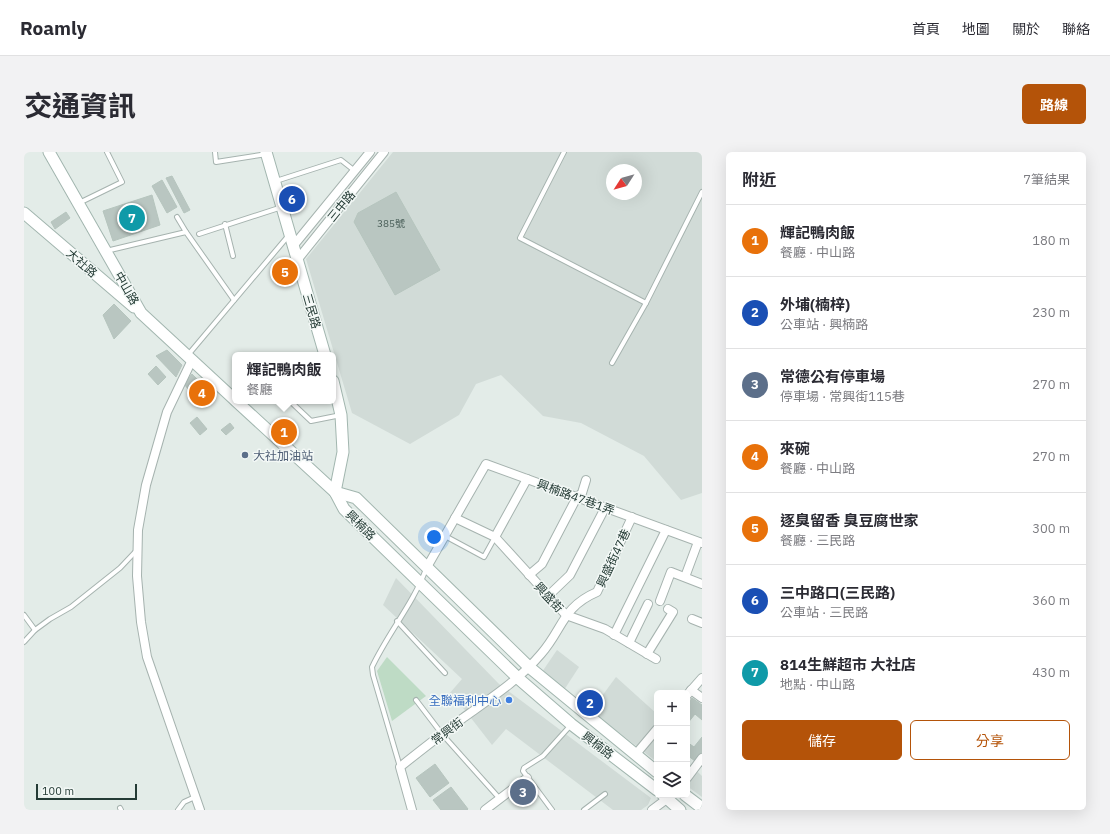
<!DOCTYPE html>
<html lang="zh-TW">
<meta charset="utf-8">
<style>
:root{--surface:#fff;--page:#f2f2f3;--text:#2b2b33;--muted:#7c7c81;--line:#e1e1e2;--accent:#b45309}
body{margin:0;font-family:"IBM Plex Sans","Noto Sans TC",sans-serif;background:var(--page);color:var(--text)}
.controls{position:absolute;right:12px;bottom:12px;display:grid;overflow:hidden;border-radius:6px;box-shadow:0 4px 16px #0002}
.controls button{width:36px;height:36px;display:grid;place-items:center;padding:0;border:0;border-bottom:1px solid var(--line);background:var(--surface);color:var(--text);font:20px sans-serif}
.compass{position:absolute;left:582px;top:12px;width:36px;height:36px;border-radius:50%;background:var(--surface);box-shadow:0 4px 16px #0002;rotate:234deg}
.scale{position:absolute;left:12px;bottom:10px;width:101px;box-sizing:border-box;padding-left:4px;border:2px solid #243b35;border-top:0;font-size:11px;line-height:14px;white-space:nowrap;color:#243b35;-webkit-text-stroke:3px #f3f8f6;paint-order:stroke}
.you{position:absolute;left:410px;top:385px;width:14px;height:14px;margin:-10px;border:3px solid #fff;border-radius:50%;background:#1a73e8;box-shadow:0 0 0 6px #1a73e833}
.badge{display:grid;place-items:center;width:26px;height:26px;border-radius:50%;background:var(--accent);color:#fff;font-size:13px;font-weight:700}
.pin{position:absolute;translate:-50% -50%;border:2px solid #fff;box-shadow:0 1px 4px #0006}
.popup{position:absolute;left:208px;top:200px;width:104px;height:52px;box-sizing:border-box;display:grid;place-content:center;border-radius:6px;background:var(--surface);filter:drop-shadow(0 1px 3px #0005);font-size:13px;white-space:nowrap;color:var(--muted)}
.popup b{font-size:15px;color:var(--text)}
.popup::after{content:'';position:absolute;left:50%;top:100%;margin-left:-8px;border:8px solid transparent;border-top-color:var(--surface)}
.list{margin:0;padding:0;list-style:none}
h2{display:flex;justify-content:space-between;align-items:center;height:52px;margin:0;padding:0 16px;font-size:17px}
h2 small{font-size:13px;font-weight:400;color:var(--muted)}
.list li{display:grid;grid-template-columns:26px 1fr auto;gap:12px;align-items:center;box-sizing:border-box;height:72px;padding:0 16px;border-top:1px solid var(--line)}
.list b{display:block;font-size:15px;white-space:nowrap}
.list p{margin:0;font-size:13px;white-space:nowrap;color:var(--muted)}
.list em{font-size:13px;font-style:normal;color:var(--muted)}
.actions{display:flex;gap:8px;padding:12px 16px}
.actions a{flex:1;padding:9px 0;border:1px solid var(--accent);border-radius:6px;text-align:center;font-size:14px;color:var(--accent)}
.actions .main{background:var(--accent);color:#fff}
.icon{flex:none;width:22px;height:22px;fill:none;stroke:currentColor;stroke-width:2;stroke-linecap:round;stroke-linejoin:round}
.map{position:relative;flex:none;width:678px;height:658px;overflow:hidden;border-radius:6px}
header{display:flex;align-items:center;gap:24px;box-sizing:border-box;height:56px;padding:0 20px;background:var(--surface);border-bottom:1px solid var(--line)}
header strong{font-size:19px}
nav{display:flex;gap:22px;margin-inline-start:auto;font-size:14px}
.intro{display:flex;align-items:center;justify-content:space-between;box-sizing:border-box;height:96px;padding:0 24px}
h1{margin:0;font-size:28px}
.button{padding:10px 18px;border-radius:6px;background:var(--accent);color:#fff;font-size:14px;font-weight:700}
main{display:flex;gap:24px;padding:0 24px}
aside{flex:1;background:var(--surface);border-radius:6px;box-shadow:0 4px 16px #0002}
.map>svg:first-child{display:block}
.built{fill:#d1dbd7;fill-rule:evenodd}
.green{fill:#bedbc5}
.building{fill:#b9c6c1;stroke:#b6c5be}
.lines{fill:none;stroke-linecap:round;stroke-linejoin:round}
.lane-casing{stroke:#a6b3af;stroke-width:6}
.street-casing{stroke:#a6b3af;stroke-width:10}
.secondary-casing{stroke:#a2b6af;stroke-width:13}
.lane{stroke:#fff;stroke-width:4}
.street{stroke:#fff;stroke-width:8}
.secondary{stroke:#fff;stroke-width:11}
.service-dot{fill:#5c6f8a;stroke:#f3f8f6;stroke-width:1.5}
.shop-dot{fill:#3f7fe0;stroke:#f3f8f6;stroke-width:1.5}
.labels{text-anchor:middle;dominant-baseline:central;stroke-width:3;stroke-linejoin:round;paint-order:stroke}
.number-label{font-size:10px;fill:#495e58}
.street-label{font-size:12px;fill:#243b35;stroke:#f3f8f6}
.service-label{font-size:12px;fill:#4e5e75;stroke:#f3f8f6;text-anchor:start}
.shop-label{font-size:12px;fill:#366cbe;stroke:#f3f8f6;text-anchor:end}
</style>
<header>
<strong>Roamly</strong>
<nav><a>首頁</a><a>地圖</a><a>關於</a><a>聯絡</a></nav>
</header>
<div class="intro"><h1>交通資訊</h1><a class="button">路線</a></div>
<main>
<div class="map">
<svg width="678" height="658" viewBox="0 0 678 658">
<rect width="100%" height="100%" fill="#e3ece8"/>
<g class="built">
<path d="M369 0H678V341L657 348 620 304 557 271 519 264 477 223 452 232 435 263 386 292 328 261 282 107ZM588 18H612V42H588Z"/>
<path d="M372 426 475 532 627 646 624 653 617 658H589L482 577 468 593 440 557 425 542 438 527 359 453Z"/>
<path d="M533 498 555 515 540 538 518 520Z"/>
<path d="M592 525 633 562V610L567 559Z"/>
<path d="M663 610 678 624V645L663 634Z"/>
</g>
<path class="green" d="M363 505 402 544 368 569 353 519Z"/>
<g class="building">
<path d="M148 24 166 58 160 61 142 26Z"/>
<path d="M138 28 153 55 143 61 128 34Z"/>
<path d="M372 40 416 118 371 143 330 70 334 61Z"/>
<path d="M128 43 136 73 89 89 79 59Z"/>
<path d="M42 60 46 66 31 77 27 70Z"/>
<path d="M90 152 107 169 90 187 79 163Z"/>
<path d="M143 198 158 213 152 225 132 204Z"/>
<path d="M132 214 142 225 134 233 124 222Z"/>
<path d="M168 222 177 231 165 238 160 232Z"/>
<path d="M178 232 186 239 176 249 169 242Z"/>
<path d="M173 265 183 277 176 283 166 271Z"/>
<path d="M206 271 210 276 202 283 197 278Z"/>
<path d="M668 546 678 553V568L671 562 663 572V553Z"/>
<path d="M678 585V600L671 609 663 603V590L670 595Z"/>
<path d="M411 612 425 631 406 645 392 626Z"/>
<path d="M427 635 444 657 443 658H417L409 648Z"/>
</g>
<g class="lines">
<g class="lane-casing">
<g id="lane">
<path d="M191 0 192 10 243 2"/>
<path d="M540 0 496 86 622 151"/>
<path d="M252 29 317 8 331 19"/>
<path d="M55 51 98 30 83 0"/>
<path d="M153 65 162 80"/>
<path d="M201 72 209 104"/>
<path d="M175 82 258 55"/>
<path d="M82 99 162 80 210 148"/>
<path d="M164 203 265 83"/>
<path d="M588 211 622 151 678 40"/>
<path d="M266 249 287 269 317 263"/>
<path d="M421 384 460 405 471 385"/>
<path d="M0 463 11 478"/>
<path d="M373 469 421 521"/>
<path d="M0 490 11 478 26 467 47 455 96 416 113 398"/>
<path d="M392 548 418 582 476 647"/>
<path d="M376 615 349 523 348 515C364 481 389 452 402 417"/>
<path d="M96 656 97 658"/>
<path d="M154 658 160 650 171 645"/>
<path d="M528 658 499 619 500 616 519 604 546 574"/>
<path d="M560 658 581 642"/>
</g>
</g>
<g class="street-casing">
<g id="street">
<path d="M270 93 346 0"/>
<path d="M274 107 360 0"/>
<path d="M168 208 143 260 122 333 114 378 113 424 117 470 123 505 176 658"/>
<path d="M431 366 471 385 542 463 581 477 632 507"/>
<path d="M471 385 503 327"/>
<path d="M403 415 462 312 678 391"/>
<path d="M505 423 518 412 553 345 558 341 562 328"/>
<path d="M661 425 674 390"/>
<path d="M524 444 546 423 581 356"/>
<path d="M636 449 647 420 678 432"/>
<path d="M668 467 678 471"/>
<path d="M590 483 642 378"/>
<path d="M605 491 624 452"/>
<path d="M623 502 649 460 644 457"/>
<path d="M667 538 678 546"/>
<path d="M663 543 678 526"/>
<path d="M612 602 633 577"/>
<path d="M663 626 678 606"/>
<path d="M388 658 376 615C397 598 418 582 439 566 467 546 495 528 517 502 539 477 538 455 573 440L608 365"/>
<path d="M461 658 503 626"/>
<path d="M628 658 648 643"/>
</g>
</g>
<g class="secondary-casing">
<g id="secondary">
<path d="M25 0 117 161 211 248"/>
<path d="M242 0 301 203"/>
<path d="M0 61 110 155"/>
<path d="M309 229 317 263 319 300 311 340"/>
<path d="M212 249 311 340 320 357 495 527 547 572 633 638"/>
<path d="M311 340 332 346 505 515 633 620"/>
<path d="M639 643 656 658"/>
<path d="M661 643 678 656"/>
</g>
</g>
<use href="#lane" class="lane"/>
<use href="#street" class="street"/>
<use href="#secondary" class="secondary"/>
</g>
<circle class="service-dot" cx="221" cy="303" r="4"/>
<circle class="shop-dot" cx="485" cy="548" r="4"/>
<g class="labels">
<g class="number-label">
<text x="367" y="71">385號</text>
</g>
<g class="street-label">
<text transform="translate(317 54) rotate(-51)">三中路</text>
<text transform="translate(58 111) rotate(41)">大社路</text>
<text transform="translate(103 136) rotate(60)">中山路</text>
<text transform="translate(288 159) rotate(74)">三民路</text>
<text transform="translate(552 345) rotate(20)">興楠路47巷1弄</text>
<text transform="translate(337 373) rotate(45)">興楠路</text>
<text transform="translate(589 406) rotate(-65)">興盛街47巷</text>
<text transform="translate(525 445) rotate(47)">興盛街</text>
<text transform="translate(423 579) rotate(-37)">常興街</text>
<text transform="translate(574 593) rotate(37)">興楠路</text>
</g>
<g class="service-label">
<text x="229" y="303">大社加油站</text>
</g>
<g class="shop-label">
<text x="477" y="548">全聯福利中心</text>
</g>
</g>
</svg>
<div class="controls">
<button>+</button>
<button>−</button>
<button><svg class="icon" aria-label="layers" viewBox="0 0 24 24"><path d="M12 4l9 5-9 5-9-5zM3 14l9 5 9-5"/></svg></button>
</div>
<svg class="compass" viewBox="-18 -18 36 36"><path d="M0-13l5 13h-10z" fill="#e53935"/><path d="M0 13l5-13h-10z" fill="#7c7c81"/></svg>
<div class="scale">100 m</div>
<div class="you"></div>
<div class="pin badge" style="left:260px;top:280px;background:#e8710a">1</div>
<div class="popup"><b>輝記鴨肉飯</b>餐廳</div>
<div class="pin badge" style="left:566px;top:551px;background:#1a4fb4">2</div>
<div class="pin badge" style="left:499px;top:640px;background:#5c6f8a">3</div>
<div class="pin badge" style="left:178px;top:241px;background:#e8710a">4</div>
<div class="pin badge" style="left:261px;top:120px;background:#e8710a">5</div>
<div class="pin badge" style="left:268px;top:47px;background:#1a4fb4">6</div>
<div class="pin badge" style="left:108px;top:66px;background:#0f9aa8">7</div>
</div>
<aside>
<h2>附近<small>7筆結果</small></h2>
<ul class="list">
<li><span class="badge" style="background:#e8710a">1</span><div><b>輝記鴨肉飯</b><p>餐廳 · 中山路</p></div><em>180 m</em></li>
<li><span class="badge" style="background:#1a4fb4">2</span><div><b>外埔(楠梓)</b><p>公車站 · 興楠路</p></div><em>230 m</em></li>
<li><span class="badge" style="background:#5c6f8a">3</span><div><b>常德公有停車場</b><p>停車場 · 常興街115巷</p></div><em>270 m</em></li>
<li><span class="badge" style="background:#e8710a">4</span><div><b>來碗</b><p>餐廳 · 中山路</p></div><em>270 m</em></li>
<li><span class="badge" style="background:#e8710a">5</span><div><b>逐臭留香 臭豆腐世家</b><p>餐廳 · 三民路</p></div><em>300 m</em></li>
<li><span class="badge" style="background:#1a4fb4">6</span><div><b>三中路口(三民路)</b><p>公車站 · 三民路</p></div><em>360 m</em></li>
<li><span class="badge" style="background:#0f9aa8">7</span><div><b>814生鮮超市 大社店</b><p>地點 · 中山路</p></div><em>430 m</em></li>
</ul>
<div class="actions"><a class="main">儲存</a><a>分享</a></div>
</aside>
</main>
